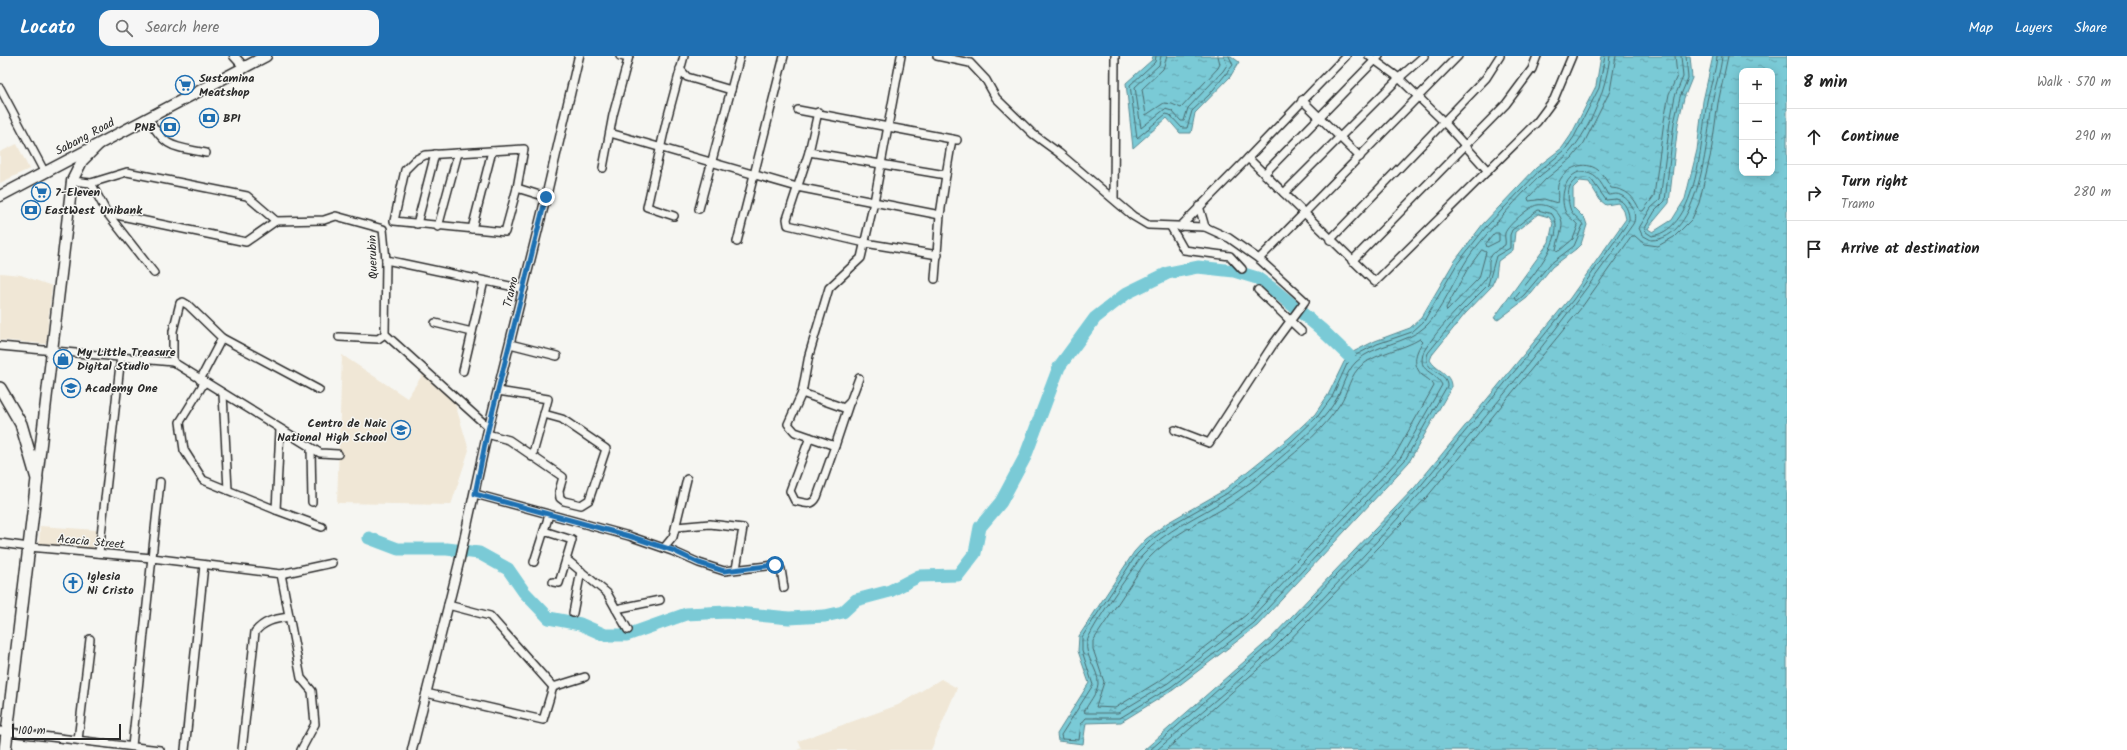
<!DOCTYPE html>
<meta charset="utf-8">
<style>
:root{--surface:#fff;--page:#f6f6f6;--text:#222;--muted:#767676;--line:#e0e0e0;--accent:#1f6fb2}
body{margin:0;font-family:Kalam,sans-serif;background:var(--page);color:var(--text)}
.controls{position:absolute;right:12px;top:12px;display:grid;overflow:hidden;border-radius:8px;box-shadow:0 2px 10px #0003}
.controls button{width:36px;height:36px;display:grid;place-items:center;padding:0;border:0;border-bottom:1px solid var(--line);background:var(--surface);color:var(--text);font:20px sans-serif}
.scale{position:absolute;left:12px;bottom:10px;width:109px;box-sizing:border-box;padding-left:4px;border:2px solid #2b2b2b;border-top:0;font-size:11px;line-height:14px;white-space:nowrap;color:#2b2b2b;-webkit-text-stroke:3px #f6f6f2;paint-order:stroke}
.stop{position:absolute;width:12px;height:12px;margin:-9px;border:3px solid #1f6fb2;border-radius:50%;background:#fff}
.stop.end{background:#1f6fb2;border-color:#fff;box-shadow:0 1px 4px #0008}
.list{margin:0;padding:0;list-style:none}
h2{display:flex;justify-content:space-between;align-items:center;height:52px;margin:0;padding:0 16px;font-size:17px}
h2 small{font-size:13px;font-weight:400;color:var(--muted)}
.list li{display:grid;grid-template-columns:26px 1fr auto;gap:12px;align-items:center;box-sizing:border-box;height:56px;padding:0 16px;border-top:1px solid var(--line)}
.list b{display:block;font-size:15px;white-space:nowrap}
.list p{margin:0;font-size:13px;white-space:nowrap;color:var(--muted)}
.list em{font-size:13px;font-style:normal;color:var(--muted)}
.icon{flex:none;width:22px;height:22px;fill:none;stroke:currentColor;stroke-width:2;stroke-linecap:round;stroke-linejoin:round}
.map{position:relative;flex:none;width:1787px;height:694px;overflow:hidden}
header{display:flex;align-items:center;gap:24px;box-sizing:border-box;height:56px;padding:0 20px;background:var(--accent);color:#fff}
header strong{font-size:19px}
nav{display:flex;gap:22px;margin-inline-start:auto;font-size:14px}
.search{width:280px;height:36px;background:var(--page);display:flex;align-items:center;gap:10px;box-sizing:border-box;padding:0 14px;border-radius:12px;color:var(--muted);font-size:15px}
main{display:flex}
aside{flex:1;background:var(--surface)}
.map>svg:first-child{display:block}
.built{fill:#f0e7d6}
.water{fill:url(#water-ripples);stroke:#5a8a92;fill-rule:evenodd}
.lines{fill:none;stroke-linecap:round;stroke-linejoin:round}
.shore{stroke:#4b6b6f;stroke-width:1}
.river{stroke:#7acad6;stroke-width:13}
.minor-casing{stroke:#2b2b2b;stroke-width:10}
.tertiary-casing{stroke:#2b2b2b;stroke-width:11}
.secondary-casing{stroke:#2b2b2b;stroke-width:13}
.primary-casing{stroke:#2b2b2b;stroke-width:14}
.minor{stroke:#f6f6f2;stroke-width:7}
.tertiary{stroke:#f6f6f2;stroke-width:8}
.secondary{stroke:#f6f6f2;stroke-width:10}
.primary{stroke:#f6f6f2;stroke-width:11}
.route{stroke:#1f6fb2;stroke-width:5}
.labels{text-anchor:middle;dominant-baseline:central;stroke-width:3;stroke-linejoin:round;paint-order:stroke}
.poi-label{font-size:12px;font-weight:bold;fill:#2b2b2b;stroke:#f6f6f2;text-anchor:start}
.street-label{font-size:12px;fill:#2b2b2b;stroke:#f6f6f2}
</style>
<header>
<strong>Locato</strong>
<div class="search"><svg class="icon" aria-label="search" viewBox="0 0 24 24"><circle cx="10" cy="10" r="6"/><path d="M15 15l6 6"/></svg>Search here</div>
<nav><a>Map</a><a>Layers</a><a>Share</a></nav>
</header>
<main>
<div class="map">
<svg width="1787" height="694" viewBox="0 0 1787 694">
<defs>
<pattern id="water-ripples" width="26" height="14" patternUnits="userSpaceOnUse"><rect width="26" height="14" fill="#7acad6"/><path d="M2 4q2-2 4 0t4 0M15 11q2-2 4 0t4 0" fill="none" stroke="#64a4ae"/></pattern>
</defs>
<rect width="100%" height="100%" fill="#f6f6f2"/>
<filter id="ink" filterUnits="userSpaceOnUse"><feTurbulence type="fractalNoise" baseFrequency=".025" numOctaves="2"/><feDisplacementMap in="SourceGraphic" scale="8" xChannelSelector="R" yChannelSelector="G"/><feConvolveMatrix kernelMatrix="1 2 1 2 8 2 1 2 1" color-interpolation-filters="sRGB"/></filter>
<g filter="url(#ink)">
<g class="built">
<path d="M17 88 29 113 0 127V96Z"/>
<path d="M0 217 21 219 52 230 46 288 0 284Z"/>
<path d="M342 299 407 342 423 318 454 344 469 394 451 449 337 447Z"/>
<path d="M40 470 97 474 94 494 39 490Z"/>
<path d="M941 623 957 632 931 694H797L802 692 798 685 898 649Z"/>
</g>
<g class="water">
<path d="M1153 0H1231L1239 6 1230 21 1195 57 1191 77H1180L1167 62 1133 92 1126 27 1152 4Z"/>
<path d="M1601 0H1690L1692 22 1684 42 1678 68 1669 147 1649 171 1648 173 1653 176 1672 164 1685 143 1697 94 1703 45 1713 0H1787V694H1144L1271 582 1415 431 1570 242 1626 163 1624 155 1618 147 1606 149 1600 144 1589 126 1580 125 1573 132V151L1585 163 1587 169 1581 188 1576 193 1552 211 1527 242 1498 264 1494 262 1549 186 1553 167 1549 161 1538 158 1515 176 1513 194 1498 205 1496 220 1491 231 1465 258 1432 299 1430 304C1436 315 1452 317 1451 332L1409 406 1257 570 1173 634 1121 666 1086 667 1083 688 1058 685 1057 678 1089 627 1078 595 1079 580 1134 496 1146 483 1167 467 1223 435 1289 382 1315 358 1328 339 1344 306 1353 296 1375 285 1410 272 1421 262 1454 206 1483 168 1536 112 1562 92 1571 79 1596 30ZM1742 15H1772V117H1742Z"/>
</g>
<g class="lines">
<g class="shore">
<path d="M1156 0 1155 6 1130 29 1137 82 1166 58 1170 59 1182 72H1187L1192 55 1209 39 1233 9 1229 0"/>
<path d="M1161 0 1159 9 1135 31 1141 72 1165 53 1172 55 1181 65H1184L1188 52 1223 15 1227 9 1224 0"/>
<path d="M1167 0 1163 13 1142 33 1146 59 1164 47 1172 48 1181 52 1218 12 1220 8 1218 0"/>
<path d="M1616 0 1610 35 1584 87 1572 102 1546 123 1528 142 1529 145 1544 143 1557 147C1559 140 1556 133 1559 126 1566 111 1585 104 1598 114 1604 119 1607 126 1611 132 1626 133 1634 140 1640 155H1643L1654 140 1664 65 1669 38 1677 20 1675 0"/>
<path d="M1681 0 1683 21 1675 40 1670 66 1660 144 1651 152 1639 172 1642 179 1651 184C1700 184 1707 83 1712 48 1714 32 1721 16 1722 0"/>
<path d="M1686 0 1688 22 1680 41 1674 67 1665 145 1655 155 1645 172 1646 176 1652 180C1699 172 1701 82 1707 45 1710 30 1716 15 1717 0"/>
<path d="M1495 177H1499V185L1487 191 1486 188Z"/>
<path d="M1482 194 1486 196 1479 222 1447 255 1446 252 1467 214Z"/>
<path d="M1420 283 1423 286C1415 296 1412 309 1422 319 1426 322 1432 325 1434 330L1396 397 1246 559 1164 622 1115 652 1096 651 1104 626 1093 593V585L1146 505C1170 479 1201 466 1231 448 1248 437 1263 423 1279 410 1301 392 1324 373 1340 348 1348 336 1350 318 1362 309 1379 296 1402 294 1420 283Z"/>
<path d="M1150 694 1273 585 1418 433 1573 244 1629 165C1630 157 1625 144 1616 143 1613 143 1609 144 1606 144L1591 123C1570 118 1565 134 1570 152 1572 160 1580 162 1583 169L1574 190 1550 208 1524 239 1517 245 1515 242C1529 224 1569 180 1552 158L1538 154 1512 174 1510 179V192L1496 200 1488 229 1462 255 1428 297C1421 317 1448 314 1447 330L1405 404 1254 567 1171 631 1120 662H1086L1081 668 1079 684 1062 683 1061 679 1093 629 1082 595V581L1137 498 1149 486 1169 470 1226 438 1292 385 1318 360 1332 341 1347 308 1356 299 1377 288 1412 276 1424 265 1457 208 1486 171 1539 115 1564 95 1574 81 1599 32 1605 0"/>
<path d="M1157 694C1197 659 1240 625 1278 588 1408 459 1527 318 1633 168 1638 159 1631 143 1620 139 1616 137 1612 139 1608 139 1600 125 1596 116 1579 116 1564 121 1560 141 1565 155 1568 162 1575 164 1578 170L1573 183 1559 195 1556 194C1557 186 1562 177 1562 167 1561 156 1548 147 1537 149 1530 150 1508 169 1505 177 1504 181 1506 185 1505 189 1477 205 1497 209 1484 225 1477 234 1468 242 1461 250 1448 263 1434 279 1424 295 1416 317 1435 314 1442 329L1401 401 1250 563 1168 627 1118 657H1086L1084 656C1088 647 1097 638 1098 628 1099 613 1084 601 1087 586 1089 574 1133 512 1142 500 1165 474 1198 461 1226 443 1250 429 1272 409 1293 391 1309 377 1327 361 1337 342 1343 330 1346 316 1356 306 1375 287 1406 289 1426 270 1443 254 1457 216 1473 195 1494 169 1517 142 1541 119 1550 111 1561 106 1569 97 1591 72 1606 33 1610 0"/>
<path d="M1166 694 1281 593 1427 441 1582 251 1632 180H1635L1644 188 1658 190 1674 181 1692 163 1699 147 1711 97 1718 47 1728 0"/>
</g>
<path class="river" d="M369 482 398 493H447L479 497 508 513 524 536 549 562 580 568 605 579H627L686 558 727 556 789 562 825 560 843 556 856 544 890 535 919 520 958 519 975 497 980 471 1001 446 1025 401 1059 311 1095 262 1127 237 1168 217 1198 211 1234 215 1257 222 1273 233 1321 273 1349 300"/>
<g class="minor-casing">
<g id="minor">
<path d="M620 0 628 2"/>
<path d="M937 0 970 7 986 24 996 42 1033 78 1059 97 1133 160 1148 169 1205 171 1229 182 1259 203 1305 245 1274 287 1209 387 1175 374"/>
<path d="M1369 0 1399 22 1443 65 1488 115"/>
<path d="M680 13 687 21 731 34"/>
<path d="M0 32 45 117"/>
<path d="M1302 44 1360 101"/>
<path d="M798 54 957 84"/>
<path d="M818 56 809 96 787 163 788 169 865 187 938 199"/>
<path d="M148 62C166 93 172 90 206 97"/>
<path d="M610 77 797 131 940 159"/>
<path d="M524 93 517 132 505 176 394 165 405 114 415 104 425 99Z"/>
<path d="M809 96 946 119 952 83"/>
<path d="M1248 102 1346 0"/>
<path d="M603 112 613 59 629 0"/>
<path d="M1264 118 1379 0"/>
<path d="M72 125 91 127 107 157 154 217"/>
<path d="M91 127 127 116 247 140 276 165 324 164 336 160 383 173 386 204 385 278 489 372"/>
<path d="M517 132 546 141"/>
<path d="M1284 137 1399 22 1424 0"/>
<path d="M1114 143 1115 0"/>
<path d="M1199 150 1205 171"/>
<path d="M699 153 740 0"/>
<path d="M107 157 246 186 276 165"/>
<path d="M674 160 647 151 666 67 684 0"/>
<path d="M417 168 435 98"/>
<path d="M438 171 458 97"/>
<path d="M1171 171 1184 194 1230 200 1242 213"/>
<path d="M1180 171 1248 102 1375 226 1537 66 1554 43 1572 0"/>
<path d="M472 173 492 95"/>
<path d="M1330 184 1486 22 1500 0"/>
<path d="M737 186 784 0"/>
<path d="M1259 203 1458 0"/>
<path d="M386 204 524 233"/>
<path d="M1352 205 1506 48 1532 13 1537 0"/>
<path d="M935 223 940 159 946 119"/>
<path d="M1258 234 1301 275"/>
<path d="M435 267 472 276"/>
<path d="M339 281 378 283 385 278"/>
<path d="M510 288 557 300"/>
<path d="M0 290 173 306 320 397 338 398"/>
<path d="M173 306V275L180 247 183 246 188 249 222 282"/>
<path d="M463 315 484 225"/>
<path d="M200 324 222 282 319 334"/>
<path d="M204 327 180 366 184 394 203 424 276 454 280 373"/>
<path d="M498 335 548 343 544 358"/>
<path d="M802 337 844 352 850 346 859 322"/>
<path d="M223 338 228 434"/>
<path d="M487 378 509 384 563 421 559 435 560 442 564 445 581 449 589 444 606 393 562 363 544 358 532 401"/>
<path d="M810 381 790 435 795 445C804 447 812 451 817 441L835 390 795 376 788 368 802 337 809 299 829 232 861 202 874 146 901 0"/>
<path d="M835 390 849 348"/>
<path d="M311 392 312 446"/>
<path d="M475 438 629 480 672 495 699 507 724 515 775 509 781 513 784 532"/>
<path d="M276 454 322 471"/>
<path d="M676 471 710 468 743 472 736 513"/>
<path d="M544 475 572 484 559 527 553 526"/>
<path d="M0 487 29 491 152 502 281 518 332 507"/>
<path d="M664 492 673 481 687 423"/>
<path d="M99 497 121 300"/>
<path d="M566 503 607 537 628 574"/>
<path d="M534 506 549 459"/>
<path d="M281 518 301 622 312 635 315 668 301 694"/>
<path d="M448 549 490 560 553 631 585 621"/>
<path d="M616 553 660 544"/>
<path d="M573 557 581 515"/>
<path d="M426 637 543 664 553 631"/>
<path d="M0 675 160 694"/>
<path d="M78 684 90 583"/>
<path d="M132 690 160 426"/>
<path d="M185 694 204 509"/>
<path d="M242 694 255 576C264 565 274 563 289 561"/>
</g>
</g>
<g class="tertiary-casing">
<g id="tertiary">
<path d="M234 0 245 12"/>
<path d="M412 694 459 507 487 378 546 141 579 0"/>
</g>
</g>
<g class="secondary-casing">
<g id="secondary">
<path d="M0 140 266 0"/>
<path d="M37 422 72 125 82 105 98 89"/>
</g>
</g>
<g class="primary-casing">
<path id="primary" d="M0 332 21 368 37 423 5 694"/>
</g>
<use href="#minor" class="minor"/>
<use href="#tertiary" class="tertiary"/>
<use href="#secondary" class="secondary"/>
<use href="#primary" class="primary"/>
</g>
</g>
<g class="lines" filter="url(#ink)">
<path class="route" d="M546 141 487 378 475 438 629 480 672 494 699 507 724 515 775 509"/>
</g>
<defs>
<g id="supermarket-ring" transform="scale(1)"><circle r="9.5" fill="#f6f6f2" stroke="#1f6fb2" stroke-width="1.5"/><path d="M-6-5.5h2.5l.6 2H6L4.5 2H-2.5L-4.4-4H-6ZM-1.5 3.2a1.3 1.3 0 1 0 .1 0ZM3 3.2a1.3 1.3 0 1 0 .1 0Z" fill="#1f6fb2"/></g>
<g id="bank-ring" transform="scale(1)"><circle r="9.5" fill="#f6f6f2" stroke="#1f6fb2" stroke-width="1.5"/><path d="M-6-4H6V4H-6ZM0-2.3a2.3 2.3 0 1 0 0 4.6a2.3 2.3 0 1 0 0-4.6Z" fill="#1f6fb2"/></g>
<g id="shop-ring" transform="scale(1)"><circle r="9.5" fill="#f6f6f2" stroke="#1f6fb2" stroke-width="1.5"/><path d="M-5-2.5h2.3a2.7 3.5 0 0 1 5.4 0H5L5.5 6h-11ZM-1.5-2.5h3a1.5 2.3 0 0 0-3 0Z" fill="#1f6fb2"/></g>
<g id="school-ring" transform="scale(1)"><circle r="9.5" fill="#f6f6f2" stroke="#1f6fb2" stroke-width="1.5"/><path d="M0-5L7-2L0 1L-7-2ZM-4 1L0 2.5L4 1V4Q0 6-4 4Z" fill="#1f6fb2"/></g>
<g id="church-ring" transform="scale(1)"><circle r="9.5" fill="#f6f6f2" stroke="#1f6fb2" stroke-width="1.5"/><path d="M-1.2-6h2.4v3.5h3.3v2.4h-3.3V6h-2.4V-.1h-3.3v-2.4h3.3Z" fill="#1f6fb2"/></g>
</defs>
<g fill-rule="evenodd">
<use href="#supermarket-ring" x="185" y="29"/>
<use href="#bank-ring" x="209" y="62"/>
<use href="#bank-ring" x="170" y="71"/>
<use href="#supermarket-ring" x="41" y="136"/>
<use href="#bank-ring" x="31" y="154"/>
<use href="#shop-ring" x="63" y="303"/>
<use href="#school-ring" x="71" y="332"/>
<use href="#school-ring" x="401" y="374"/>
<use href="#church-ring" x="73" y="527"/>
</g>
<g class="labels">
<g class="poi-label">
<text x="199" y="22">Sustamina<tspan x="199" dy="14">Meatshop</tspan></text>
<text x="223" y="62">BPI</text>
<text x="156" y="71" text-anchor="end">PNB</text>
<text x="55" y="136">7-Eleven</text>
<text x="45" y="154">EastWest Unibank</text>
<text x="77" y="296">My Little Treasure<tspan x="77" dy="14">Digital Studio</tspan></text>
<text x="85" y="332">Academy One</text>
<text x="387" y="367" text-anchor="end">Centro de Naic<tspan x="387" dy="14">National High School</tspan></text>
<text x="87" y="520">Iglesia<tspan x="87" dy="14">Ni Cristo</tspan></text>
</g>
<g class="street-label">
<text transform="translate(85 81) rotate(-28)">Sabang Road</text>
<text transform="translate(373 201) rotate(-92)">Querubin</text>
<text transform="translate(511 236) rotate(-76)">Tramo</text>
<text transform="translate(91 486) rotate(5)">Acacia Street</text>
</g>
</g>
</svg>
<div class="controls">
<button>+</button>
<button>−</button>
<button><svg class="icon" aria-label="locate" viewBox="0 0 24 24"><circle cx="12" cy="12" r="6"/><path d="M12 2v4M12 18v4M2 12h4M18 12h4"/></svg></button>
</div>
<div class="scale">100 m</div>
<div class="stop" style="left:775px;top:509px"></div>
<div class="stop end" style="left:546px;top:141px"></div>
</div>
<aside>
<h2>8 min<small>Walk · 570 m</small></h2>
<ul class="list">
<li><svg class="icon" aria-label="ahead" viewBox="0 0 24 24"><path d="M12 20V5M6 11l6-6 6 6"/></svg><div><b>Continue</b></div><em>290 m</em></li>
<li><svg class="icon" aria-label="right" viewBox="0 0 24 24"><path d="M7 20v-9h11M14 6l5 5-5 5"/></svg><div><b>Turn right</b><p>Tramo</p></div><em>280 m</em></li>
<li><svg class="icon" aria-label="arrive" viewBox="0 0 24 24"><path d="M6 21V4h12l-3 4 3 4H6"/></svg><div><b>Arrive at destination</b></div></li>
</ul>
</aside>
</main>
